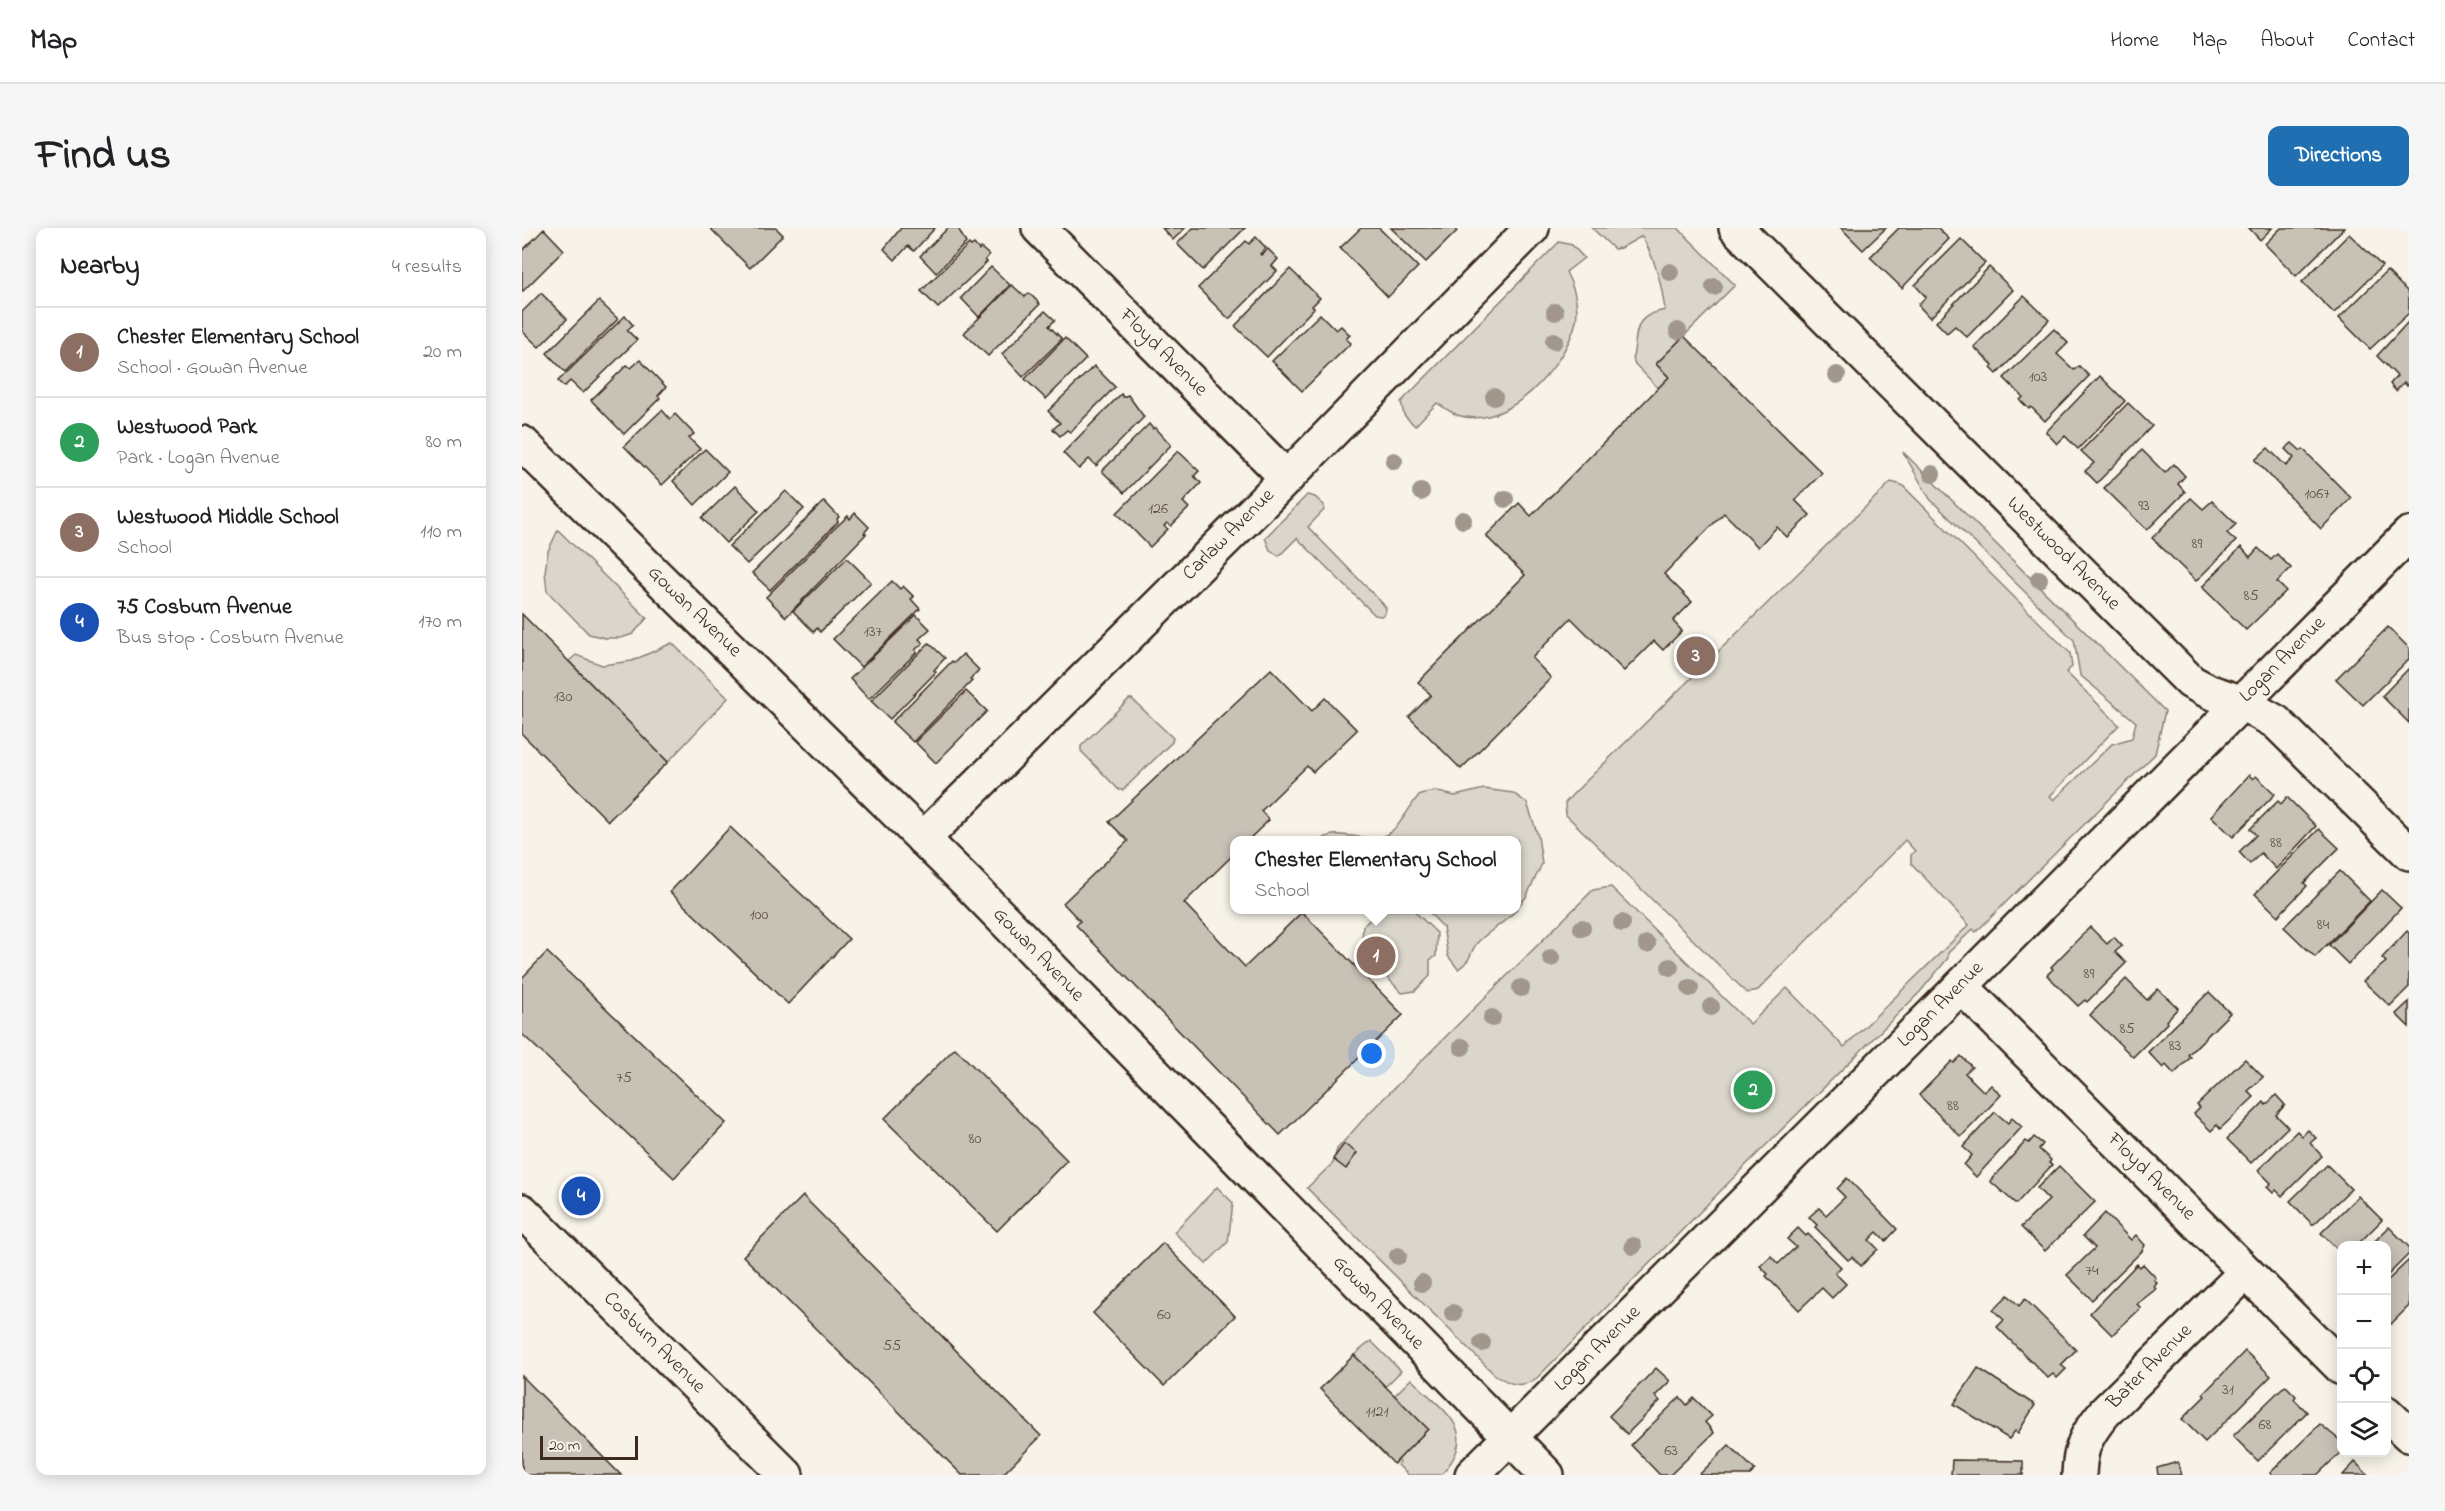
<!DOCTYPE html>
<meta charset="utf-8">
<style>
:root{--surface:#fff;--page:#f6f6f6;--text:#202124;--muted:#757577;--line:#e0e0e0;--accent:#1f6fb2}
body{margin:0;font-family:"Indie Flower",sans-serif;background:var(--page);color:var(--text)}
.controls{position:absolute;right:18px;bottom:18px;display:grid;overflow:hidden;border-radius:12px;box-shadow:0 3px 15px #0003}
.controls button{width:54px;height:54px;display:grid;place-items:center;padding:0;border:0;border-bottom:2px solid var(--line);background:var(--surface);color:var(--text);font:30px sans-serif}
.scale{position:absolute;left:18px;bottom:15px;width:98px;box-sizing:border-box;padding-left:6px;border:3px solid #3b2a1e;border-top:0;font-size:16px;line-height:21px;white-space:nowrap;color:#3b2a1e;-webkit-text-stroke:4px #f7f3e8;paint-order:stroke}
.you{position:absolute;left:850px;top:826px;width:21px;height:21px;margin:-15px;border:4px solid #fff;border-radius:50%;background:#1a73e8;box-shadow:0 0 0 9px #1a73e833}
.badge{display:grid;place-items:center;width:39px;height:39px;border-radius:50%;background:var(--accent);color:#fff;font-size:20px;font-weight:700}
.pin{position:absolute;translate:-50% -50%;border:3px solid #fff;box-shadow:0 2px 6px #0006}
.popup{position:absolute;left:708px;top:608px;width:291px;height:78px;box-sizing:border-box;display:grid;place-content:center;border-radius:12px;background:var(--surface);filter:drop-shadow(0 2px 4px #0005);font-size:20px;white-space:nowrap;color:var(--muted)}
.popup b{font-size:22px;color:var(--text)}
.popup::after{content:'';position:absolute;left:50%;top:100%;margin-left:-12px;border:12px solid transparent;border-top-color:var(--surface)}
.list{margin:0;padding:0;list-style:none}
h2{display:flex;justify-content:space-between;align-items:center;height:78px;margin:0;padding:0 24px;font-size:26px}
h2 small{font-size:20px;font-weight:400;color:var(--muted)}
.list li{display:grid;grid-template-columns:39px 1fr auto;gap:18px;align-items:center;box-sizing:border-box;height:90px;padding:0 24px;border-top:2px solid var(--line)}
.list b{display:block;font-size:22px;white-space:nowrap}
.list p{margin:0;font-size:20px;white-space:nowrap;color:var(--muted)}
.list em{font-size:20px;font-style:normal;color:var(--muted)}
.icon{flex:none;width:33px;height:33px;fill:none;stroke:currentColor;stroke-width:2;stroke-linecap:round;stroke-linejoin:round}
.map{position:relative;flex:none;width:1887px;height:1247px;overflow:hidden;border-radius:12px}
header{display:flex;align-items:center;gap:36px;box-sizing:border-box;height:84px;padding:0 30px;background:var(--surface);border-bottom:2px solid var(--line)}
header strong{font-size:28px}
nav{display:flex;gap:33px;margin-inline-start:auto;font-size:21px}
.intro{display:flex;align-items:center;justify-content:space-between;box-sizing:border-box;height:144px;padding:0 36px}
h1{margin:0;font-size:42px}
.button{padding:15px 27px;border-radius:12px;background:var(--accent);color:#fff;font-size:21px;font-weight:700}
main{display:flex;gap:36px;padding:0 36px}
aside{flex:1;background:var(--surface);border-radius:12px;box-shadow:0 3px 15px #0003}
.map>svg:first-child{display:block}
.green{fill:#dbd6cb;stroke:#8b8074;stroke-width:1.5}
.building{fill:#c8c1b6;stroke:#3b2a1e;stroke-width:1.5}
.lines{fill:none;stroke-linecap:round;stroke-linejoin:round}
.street-casing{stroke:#3b2a1e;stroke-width:38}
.secondary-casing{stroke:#3b2a1e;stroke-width:38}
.street{stroke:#f7f3e8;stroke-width:33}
.secondary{stroke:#f7f3e8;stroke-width:33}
.tree{fill:#a1978c}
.labels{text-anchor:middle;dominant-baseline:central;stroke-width:4.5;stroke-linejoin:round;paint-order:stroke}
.number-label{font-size:16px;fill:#5e5044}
.street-label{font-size:20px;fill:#3b2a1e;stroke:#f7f3e8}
</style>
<header>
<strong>Map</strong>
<nav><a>Home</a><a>Map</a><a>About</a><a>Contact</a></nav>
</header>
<div class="intro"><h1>Find us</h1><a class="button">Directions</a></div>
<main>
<aside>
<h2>Nearby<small>4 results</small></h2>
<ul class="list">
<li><span class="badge" style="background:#8d6e63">1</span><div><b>Chester Elementary School</b><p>School · Gowan Avenue</p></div><em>20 m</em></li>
<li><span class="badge" style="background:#2e9e5b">2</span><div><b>Westwood Park</b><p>Park · Logan Avenue</p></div><em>80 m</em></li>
<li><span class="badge" style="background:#8d6e63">3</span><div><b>Westwood Middle School</b><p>School</p></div><em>110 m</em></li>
<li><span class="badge" style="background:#1a4fb4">4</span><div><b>75 Cosburn Avenue</b><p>Bus stop · Cosburn Avenue</p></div><em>170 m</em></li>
</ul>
</aside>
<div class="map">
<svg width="1887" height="1247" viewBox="0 0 1887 1247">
<rect width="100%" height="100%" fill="#f7f3e8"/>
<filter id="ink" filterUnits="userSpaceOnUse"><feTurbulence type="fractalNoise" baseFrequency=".0167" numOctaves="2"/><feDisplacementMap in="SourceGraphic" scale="12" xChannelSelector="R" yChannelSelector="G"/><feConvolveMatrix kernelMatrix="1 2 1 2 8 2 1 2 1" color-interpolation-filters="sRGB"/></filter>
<g filter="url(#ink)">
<g class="green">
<path d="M1070 0H1156L1213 57 1134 136 1147 149 1136 160 1112 135 1111 129C1116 101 1111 88 1143 82 1139 53 1134 34 1120 8L1099 20 1092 21Z"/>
<path d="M1037 14 1050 17 1062 30 1044 44C1052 59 1057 76 1054 93 1044 137 986 204 935 187 928 184 921 179 915 175L893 198 882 187 879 174Z"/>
<path d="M1381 224 1643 483 1633 526 1454 704 1451 701 1426 725V730L1398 764 1224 937 1016 1149C1000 1162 987 1156 972 1146L785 960 811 935 815 921 847 885 1071 662 1089 659 1228 796 1265 760 1322 819 1447 697 1389 635V627L1393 623 1383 612 1236 762 1225 765 1044 587 1043 575 1052 565 1369 254 1380 257 1548 425 1550 439 1544 444 1597 497 1528 568 1532 572 1590 516 1610 510 1614 494 1558 447 1552 412 1408 271Z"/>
<path d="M785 267 793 269 802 277V282L786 299 861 376 864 380 863 385 859 388 853 387 775 310 757 328 748 322 743 310Z"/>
<path d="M36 302 125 390 111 406 99 410H83L67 406 25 363 23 344 26 323Z"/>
<path d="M150 415 206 470 146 534 47 433 54 427 80 437 110 433Z"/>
<path d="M607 471H610L651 510 650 514 601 562H597L559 523V518Z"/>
<path d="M962 561 991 565 1005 575 1016 608 1020 636 1004 669 995 680V612H799C816 598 843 617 864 607 879 599 887 578 898 566L912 563 933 568Z"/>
<path d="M858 682H891L915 705 914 728 908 732V748L893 763 880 765 839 722 841 698Z"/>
<path d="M905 682H994C983 695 968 702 956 714 947 723 952 731 936 741L926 728 921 699Z"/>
<path d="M695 959 711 975 706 1014 684 1036 652 1004Z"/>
<path d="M849 1113 879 1143 863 1159 832 1127Z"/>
<path d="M889 1151C922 1184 960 1202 919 1247H886L876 1237 878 1234 876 1232 906 1201 872 1168Z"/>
</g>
<g class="building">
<path d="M188 0H254L261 7 228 40Z"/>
<path d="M379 0H413L392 23 386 18 373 32 362 21Z"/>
<path d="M426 0H436L444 15 414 45 398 28Z"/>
<path d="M640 0H663L651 12Z"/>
<path d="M671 0H723L681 42 655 16Z"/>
<path d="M839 0H857L896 39 866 69 818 20Z"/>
<path d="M869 0H932L935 3 904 34Z"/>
<path d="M1319 0H1364L1341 22Z"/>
<path d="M1377 0H1416L1427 11 1380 60 1348 29Z"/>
<path d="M1727 0H1750L1738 12Z"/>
<path d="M1759 0H1822L1774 48 1743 16Z"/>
<path d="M22 1 42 22 0 64V23Z"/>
<path d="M1827 6 1860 38 1812 85 1780 54Z"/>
<path d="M734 9 744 20 738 26 739 27 746 21 756 31 750 38 755 43 707 91 676 60 724 13 727 16Z"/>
<path d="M1439 11 1463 35 1408 90 1396 77 1404 69 1393 57Z"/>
<path d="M447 16 449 18 452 16 457 22 459 20 467 27 463 32 465 34 416 80 399 63Z"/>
<path d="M469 39 488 57 457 89 439 70Z"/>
<path d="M1467 39 1491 62 1445 109 1433 98 1425 105 1414 94Z"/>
<path d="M768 41 798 70 790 78 792 80 745 129 713 98Z"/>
<path d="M1865 43 1887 65V85L1848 121 1817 90Z"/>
<path d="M490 57 503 69 507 65 518 76 466 128 442 105Z"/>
<path d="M19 65 45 91 17 119 0 103V84Z"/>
<path d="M1502 68 1527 92 1475 146 1469 140 1471 137 1452 119Z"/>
<path d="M77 73 96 91 43 144 25 125Z"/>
<path d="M523 83 533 92 527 98 540 111 501 149 480 126Z"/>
<path d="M798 86 814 102 819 98 828 107 824 111 829 115 780 163 750 133Z"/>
<path d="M103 88 111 97 105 102 115 112 61 165 48 153 42 159 36 153Z"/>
<path d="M1887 93V156L1885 158 1882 154 1874 163 1868 156 1875 148 1855 128Z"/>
<path d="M1532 101 1546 115 1535 126 1552 142 1557 138 1567 148 1523 193 1509 179 1507 181 1498 172 1501 169 1482 150Z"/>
<path d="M1162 108 1300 245 1273 272 1288 287 1265 309 1255 299 1236 319 1202 285 1142 346 1170 374 1151 393 1160 403 1141 422 1132 413 1102 443 1049 390 1010 430 1029 450 939 541 887 489 909 467 896 454 1003 347 964 308 997 275 1009 288 1147 149 1134 136Z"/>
<path d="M543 110 564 131 524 171 503 151Z"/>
<path d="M118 132 144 159 136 168 138 170 102 206 69 172 105 137 109 140Z"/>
<path d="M572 138 593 159 548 204 545 202 538 208 531 201 538 195 526 183Z"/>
<path d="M1578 148 1603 173 1556 221 1543 208 1535 216 1524 204Z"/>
<path d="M599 166 601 169 606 167 622 189 574 238 567 231 557 241 541 225Z"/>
<path d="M1606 175 1630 198 1575 255 1563 243 1572 235 1559 223Z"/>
<path d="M140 182 148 191 153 186 172 206 167 210 178 221 140 257 102 218Z"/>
<path d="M627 196 631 201 633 199 649 217 602 265 580 243Z"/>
<path d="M1770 215 1779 223 1781 221 1829 270 1799 301 1733 232 1746 220 1764 238 1772 230 1763 221Z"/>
<path d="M183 221 206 244 173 277 151 253Z"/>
<path d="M1620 222 1643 245 1652 236 1663 248 1656 256 1663 264 1625 302 1582 260Z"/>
<path d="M656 223 677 243 672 248 679 255 661 274 667 280 649 298 645 295 642 298 646 301 628 319 595 285Z"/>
<path d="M213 258 237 283 204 315 180 290Z"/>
<path d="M264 263 282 281 225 336 207 318Z"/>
<path d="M1669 270 1681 281 1690 273 1714 296 1705 305 1714 313 1674 353 1630 310Z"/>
<path d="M302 273 317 289 315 291 316 294 248 362 230 345Z"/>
<path d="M333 285 347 299 342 305 344 306 264 389 244 369 310 303 326 288 328 291Z"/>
<path d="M1719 319 1728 329 1736 320 1749 332 1755 326 1769 340 1755 354 1764 363 1724 402 1680 359Z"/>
<path d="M325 330 349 354 298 404 295 400 292 404 271 383Z"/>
<path d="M370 353 378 361 381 358 392 369 389 371 398 381 339 439 311 411Z"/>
<path d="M0 386 146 534 86 593 0 506Z"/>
<path d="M394 387 408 401 397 411 401 415 393 422 395 424 347 471 328 451Z"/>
<path d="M1866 399 1887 420V431L1841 477 1814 451Z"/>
<path d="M407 415 423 430 412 442 414 444 368 491 349 473Z"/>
<path d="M441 426 457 442 448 451 450 453 391 514 370 494 430 433 432 435Z"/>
<path d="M1887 440V495L1860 468Z"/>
<path d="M749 441 790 483 803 470 835 502 791 544 785 538 739 583 747 592 726 612H713V625L662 675 723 739 780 684 881 787 758 907 554 697 558 693 541 675 606 613 587 594Z"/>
<path d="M444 463 465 483 414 535 393 514Z"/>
<path d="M1727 547 1731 551 1734 548 1753 566 1711 609 1689 588Z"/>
<path d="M1765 569 1794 598 1754 641 1739 625 1728 636 1717 624 1734 607 1728 601 1756 573 1759 576Z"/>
<path d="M208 599 327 711 266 776 148 664Z"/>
<path d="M1797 601 1817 620 1782 655 1785 658 1756 688 1733 666Z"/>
<path d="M1818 643 1848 673 1793 729 1762 699Z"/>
<path d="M1860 662 1879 680 1826 736 1807 717Z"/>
<path d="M1568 699 1585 716 1592 709 1600 718 1593 724 1604 735 1565 774 1563 772 1556 778 1525 747 1531 741 1529 739Z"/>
<path d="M1885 703 1887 705V759L1868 778 1841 753 1864 734 1860 730Z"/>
<path d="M25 724 204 895 152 950 0 806V750Z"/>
<path d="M1604 751 1625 772 1636 761 1656 780 1644 793 1645 795 1611 829 1568 787Z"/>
<path d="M1687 764 1708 785 1666 827 1669 829 1652 846 1644 837 1641 840 1626 824Z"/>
<path d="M1887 774V799L1874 786Z"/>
<path d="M433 820 545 932 475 1003 362 891Z"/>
<path d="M1439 828 1450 839 1443 845 1462 864 1469 857 1479 867 1439 909 1397 867 1430 833 1432 835Z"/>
<path d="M1723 831 1741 849 1726 863 1732 869 1698 901 1695 897 1689 903 1672 886 1678 880 1675 877Z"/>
<path d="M1754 867 1763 877 1754 887 1766 899 1729 935 1705 911 1742 874 1744 877Z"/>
<path d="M1473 884 1486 895 1490 890 1500 899 1454 949 1442 937 1450 927 1441 919Z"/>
<path d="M1786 902 1794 910 1788 915 1800 928 1760 968 1754 962 1751 965 1745 959 1749 955 1736 942 1775 903 1780 908Z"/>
<path d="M1512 909 1521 916 1517 921 1529 932 1527 935 1530 937 1494 976 1468 953 1504 913 1507 915Z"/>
<path d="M822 916 835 925 824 941 811 931Z"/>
<path d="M1805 937 1829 961 1792 996H1790L1768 973Z"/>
<path d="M1537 938 1573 974 1523 1023 1499 999 1527 972 1515 960Z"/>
<path d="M1325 950 1375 1001 1364 1013 1355 1004 1347 1012 1356 1021 1339 1038 1330 1029 1326 1032 1293 999 1295 997 1287 989 1297 980 1304 987 1323 969 1315 961Z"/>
<path d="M281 968 519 1208 480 1247H440L221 1028Z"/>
<path d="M1836 968 1860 992 1834 1018H1820V1026L1799 1005Z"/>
<path d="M1583 985 1609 1012 1614 1007 1623 1017 1620 1023 1570 1072 1545 1047 1573 1020 1561 1008Z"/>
<path d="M1867 999 1887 1019V1026L1864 1049V1018H1848Z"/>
<path d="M1276 1000 1284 1008 1286 1006 1319 1039 1313 1045 1324 1056 1310 1070 1300 1060 1277 1082 1244 1048 1246 1046 1238 1038 1249 1028 1256 1036 1274 1019 1265 1011Z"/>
<path d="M641 1015 713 1088 642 1158 571 1085Z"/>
<path d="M1887 1032V1078L1869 1096 1864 1091V1054Z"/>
<path d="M1615 1036 1618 1039 1621 1036 1634 1050 1632 1052 1635 1055 1632 1059 1634 1061 1615 1076 1619 1080 1590 1107 1568 1085Z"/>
<path d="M1486 1067 1497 1078 1503 1071 1554 1122 1539 1137 1544 1141 1535 1150 1531 1146 1526 1150 1475 1099 1482 1092 1471 1082Z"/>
<path d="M1723 1123 1749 1148 1683 1214 1660 1191 1683 1168 1681 1166Z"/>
<path d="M832 1127 906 1201 872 1236 798 1161Z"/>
<path d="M1134 1140 1148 1153 1133 1168 1138 1173 1105 1206 1087 1188Z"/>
<path d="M1456 1140 1513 1177 1496 1205 1493 1203 1487 1211 1432 1176Z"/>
<path d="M0 1148 99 1247H0Z"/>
<path d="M1764 1158 1774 1168 1772 1171 1785 1184 1736 1233 1711 1208 1760 1160Z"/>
<path d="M1158 1169 1165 1177 1172 1170 1190 1188 1183 1194 1192 1205 1148 1247H1138L1109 1217Z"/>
<path d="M1798 1196 1820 1214V1223L1795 1247H1750L1748 1245Z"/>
<path d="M1207 1217 1233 1242 1228 1247H1177Z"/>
<path d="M1430 1232 1501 1233V1247H1429Z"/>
<path d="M1656 1234 1659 1247H1636L1635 1240Z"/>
<path d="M1833 1234 1846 1247H1821Z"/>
</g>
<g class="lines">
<g class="street-casing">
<g id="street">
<path d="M517 0 765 250"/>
<path d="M1214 0 1669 454 1688 464 1718 474 1754 494 1887 625"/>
<path d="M0 215 445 654 1025 1247"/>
<path d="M401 611 741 274 1010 0"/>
<path d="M1439 758 1820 1140"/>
<path d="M1864 1185 1887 1207"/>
<path d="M950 1247 1439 758 1887 306"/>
<path d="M1557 1247C1558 1219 1564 1207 1582 1185L1724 1044"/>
</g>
</g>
<g class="secondary-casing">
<path id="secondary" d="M0 983 264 1247"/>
</g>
<use href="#street" class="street"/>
<use href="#secondary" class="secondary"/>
</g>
<g class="tree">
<circle cx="1148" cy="44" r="9"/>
<circle cx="1192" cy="59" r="9"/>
<circle cx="1033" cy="84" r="9"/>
<circle cx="1156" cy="103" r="9"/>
<circle cx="1032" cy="113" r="9"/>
<circle cx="1315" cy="147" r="9"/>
<circle cx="972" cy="169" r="9"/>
<circle cx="872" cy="233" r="9"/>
<circle cx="1410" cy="246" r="9"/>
<circle cx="899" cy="264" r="9"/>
<circle cx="983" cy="271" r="9"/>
<circle cx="941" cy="292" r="9"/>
<circle cx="1517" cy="351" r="9"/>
<circle cx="1100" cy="695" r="9"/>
<circle cx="1060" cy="700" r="9"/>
<circle cx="1125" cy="716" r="9"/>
<circle cx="1029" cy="730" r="9"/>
<circle cx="1148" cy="739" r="9"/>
<circle cx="999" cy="760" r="9"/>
<circle cx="1168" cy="760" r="9"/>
<circle cx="1189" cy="779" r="9"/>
<circle cx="970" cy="790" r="9"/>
<circle cx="940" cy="819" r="9"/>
<circle cx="1111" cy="1018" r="9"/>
<circle cx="876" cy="1028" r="9"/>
<circle cx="900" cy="1055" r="9"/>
<circle cx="931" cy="1085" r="9"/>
<circle cx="960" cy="1115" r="9"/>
</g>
</g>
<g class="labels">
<g class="number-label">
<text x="1516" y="149">103</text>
<text x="1795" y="266">1067</text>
<text x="1622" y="278">93</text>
<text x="636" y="281">126</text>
<text x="1675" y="316">89</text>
<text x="1729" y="368">85</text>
<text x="351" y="404">137</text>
<text x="41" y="469">130</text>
<text x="1754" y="615">88</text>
<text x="237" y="687">100</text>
<text x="1801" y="697">84</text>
<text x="1567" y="746">89</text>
<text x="1605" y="801">85</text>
<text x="1653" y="818">83</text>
<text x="102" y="850">75</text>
<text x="1431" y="878">88</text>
<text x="453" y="911">80</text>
<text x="1570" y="1043">74</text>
<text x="642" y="1087">60</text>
<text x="370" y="1118">55</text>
<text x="1706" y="1162">31</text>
<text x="855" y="1184">1121</text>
<text x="1743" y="1197">68</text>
<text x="1149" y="1223">63</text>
</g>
<g class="street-label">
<text transform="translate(641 125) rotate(45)">Floyd Avenue</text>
<text transform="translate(707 307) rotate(-45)">Carlaw Avenue</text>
<text transform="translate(1541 326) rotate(45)">Westwood Avenue</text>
<text transform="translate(172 384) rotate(44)">Gowan Avenue</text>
<text transform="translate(1761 432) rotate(-45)">Logan Avenue</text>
<text transform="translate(516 727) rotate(46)">Gowan Avenue</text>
<text transform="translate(1419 777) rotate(-45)">Logan Avenue</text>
<text transform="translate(1629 949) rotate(45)">Floyd Avenue</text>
<text transform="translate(856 1075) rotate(46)">Gowan Avenue</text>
<text transform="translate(132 1115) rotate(45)">Cosburn Avenue</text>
<text transform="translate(1076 1121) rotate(-45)">Logan Avenue</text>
<text transform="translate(1628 1139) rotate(-45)">Bater Avenue</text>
</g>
</g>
</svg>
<div class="controls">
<button>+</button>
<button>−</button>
<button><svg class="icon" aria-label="locate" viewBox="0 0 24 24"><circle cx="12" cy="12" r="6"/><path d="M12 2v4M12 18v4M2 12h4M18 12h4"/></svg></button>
<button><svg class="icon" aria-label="layers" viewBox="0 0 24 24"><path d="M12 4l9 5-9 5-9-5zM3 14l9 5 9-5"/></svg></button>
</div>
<div class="scale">20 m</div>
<div class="you"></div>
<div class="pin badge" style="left:854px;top:728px;background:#8d6e63">1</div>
<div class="popup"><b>Chester Elementary School</b>School</div>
<div class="pin badge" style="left:1231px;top:862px;background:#2e9e5b">2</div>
<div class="pin badge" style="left:1174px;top:428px;background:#8d6e63">3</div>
<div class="pin badge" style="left:59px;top:968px;background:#1a4fb4">4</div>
</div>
</main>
